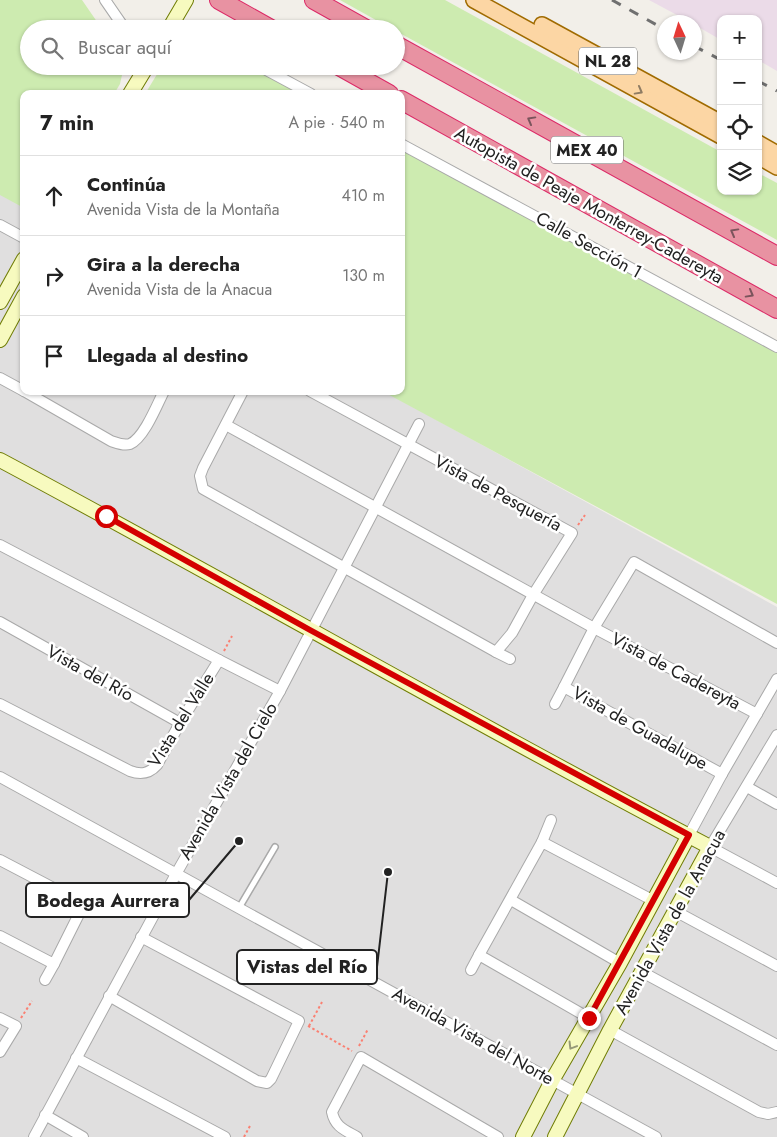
<!DOCTYPE html>
<html lang="es">
<meta charset="utf-8">
<style>
:root{--surface:#fff;--page:#f2f2f2;--text:#222;--muted:#767676;--line:#e0e0e0}
body{margin:0;font-family:Jost,sans-serif;background:var(--page);color:var(--text)}
.controls{position:absolute;right:15px;top:15px;display:grid;overflow:hidden;border-radius:10px;box-shadow:0 1px 4px #0004}
.controls button{width:45px;height:45px;display:grid;place-items:center;padding:0;border:0;border-bottom:1px solid var(--line);background:var(--surface);color:var(--text);font:25px sans-serif}
.compass{position:absolute;left:657px;top:15px;width:45px;height:45px;border-radius:50%;background:var(--surface);box-shadow:0 1px 4px #0004;rotate:356deg}
.stop{position:absolute;width:15px;height:15px;margin:-11px;border:4px solid #d40000;border-radius:50%;background:#fff}
.stop.end{background:#d40000;border-color:#fff;box-shadow:0 1px 5px #0008}
.list{margin:0;padding:0;list-style:none}
h2{display:flex;justify-content:space-between;align-items:center;height:65px;margin:0;padding:0 20px;font-size:21px}
h2 small{font-size:16px;font-weight:400;color:var(--muted)}
.list li{display:grid;grid-template-columns:32px 1fr auto;gap:15px;align-items:center;box-sizing:border-box;height:80px;padding:0 20px;border-top:1px solid var(--line)}
.list b{display:block;font-size:19px;white-space:nowrap}
.list p{margin:0;font-size:16px;white-space:nowrap;color:var(--muted)}
.list em{font-size:16px;font-style:normal;color:var(--muted)}
.icon{flex:none;width:28px;height:28px;fill:none;stroke:currentColor;stroke-width:2;stroke-linecap:round;stroke-linejoin:round}
.map{position:relative;flex:none;width:777px;height:1137px;overflow:hidden}
.search{position:absolute;background:var(--surface);box-shadow:0 1px 4px #0004;left:20px;top:20px;width:385px;height:55px;display:flex;align-items:center;gap:12px;box-sizing:border-box;padding:0 18px;border-radius:28px;color:var(--muted);font-size:19px}
.panel{position:absolute;background:var(--surface);box-shadow:0 1px 4px #0004;left:20px;top:90px;width:385px;height:305px;border-radius:10px}
.map>svg:first-child{display:block}
.residential{fill:#e0dfdf}
.industrial{fill:#ebdbe8}
.grass{fill:#cdebb0}
.lines{fill:none;stroke-linecap:round;stroke-linejoin:round}
.lane-casing{stroke:#a9a9a9;stroke-width:8}
.street-casing{stroke:#a9a9a9;stroke-width:12}
.secondary-casing{stroke:#707d05;stroke-width:16}
.primary-casing{stroke:#a06b00;stroke-width:18}
.highway-casing{stroke:#dc2a67;stroke-width:20}
.path{stroke:#fa8072;stroke-width:2;stroke-dasharray:2.5 2.5;stroke-linecap:butt}
.lane{stroke:#fff;stroke-width:5}
.street{stroke:#fff;stroke-width:10}
.secondary{stroke:#f7fabf;stroke-width:14}
.primary{stroke:#fcd6a4;stroke-width:15}
.highway{stroke:#e892a2;stroke-width:18}
.rail{stroke:#707070;stroke-width:3;stroke-dasharray:10 10;stroke-linecap:butt}
.oneway{stroke:#8f7c63}
.oneway2{stroke:#7b545c}
.oneway3{stroke:#979978}
.route{stroke:#d40000;stroke-width:6}
.labels{text-anchor:middle;dominant-baseline:central;stroke-width:5;stroke-linejoin:round;paint-order:stroke}
.shield{fill:#fff;stroke:#646464;stroke-width:1}
.shield-label{font-size:16px;font-weight:bold;fill:#222}
.street-label{font-size:18px;fill:#222;stroke:#fff}
.leader{fill:none;stroke:#222;stroke-width:2}
.callout-dot{fill:#222;stroke:#fff;stroke-width:2}
.callout{fill:#fff;stroke:#222;stroke-width:2}
.callout-label{font-size:19px;text-anchor:middle;font-weight:bold;fill:#222}
</style>
<div class="map">
<svg width="777" height="1137" viewBox="0 0 777 1137">
<rect width="100%" height="100%" fill="#f2efe9"/>
<path class="residential" d="M0 181 24 194V391H384L777 607V1137H0Z"/>
<path class="industrial" d="M649 0H777V71L758 60V19H721V40L695 25 694 22H690Z"/>
<g class="grass">
<path d="M0 0H82L102 29H29V66H124L120 84 114 94H24V208L0 195Z"/>
<path d="M340 0H445L721 152V191H758V173L777 183V240L396 31V29H392Z"/>
<path d="M162 66H182L199 71 232 66 259 70 302 94H145Z"/>
<path d="M401 148 777 353V604L382 391H401Z"/>
</g>
<g class="lines">
<g class="lane-casing">
<path id="lane" d="M239 908 275 847"/>
</g>
<g class="street-casing">
<g id="street">
<path d="M105 0 125 29"/>
<path d="M259 66 311 94"/>
<path d="M401 144 777 347"/>
<path d="M0 225 24 238"/>
<path d="M0 378 24 391"/>
<path d="M24 391 111 441C117 443 123 446 130 444 144 438 157 405 164 391"/>
<path d="M243 391 203 468 200 476 203 489 496 652 512 633 533 595 572 533 310 391"/>
<path d="M226 425 594 628 757 714"/>
<path d="M0 545 219 660 180 723 157 765C149 774 141 775 130 771L0 704"/>
<path d="M0 622 180 723"/>
<path d="M496 652 510 659"/>
<path d="M219 660 280 691"/>
<path d="M555 704 564 687"/>
<path d="M777 735 710 847 777 883"/>
<path d="M722 774 564 687 594 628 634 562 777 643"/>
<path d="M0 777 656 1137"/>
<path d="M747 787 777 804"/>
<path d="M689 835 722 774 777 679"/>
<path d="M542 842 551 820"/>
<path d="M0 860 84 904 54 964 0 936"/>
<path d="M511 900 620 963"/>
<path d="M675 911 777 966"/>
<path d="M471 970 479 955"/>
<path d="M642 972 777 1045"/>
<path d="M45 980 54 964"/>
<path d="M109 996 257 1081 267 1083 271 1079 299 1021 141 937"/>
<path d="M0 1018 16 1026 0 1052"/>
<path d="M589 1018 479 955 542 842 654 901"/>
<path d="M610 1030 759 1112 768 1114 777 1112"/>
<path d="M76 1058 225 1137"/>
<path d="M45 1115 83 1137"/>
<path d="M34 1137 176 874 280 691 419 424"/>
<path d="M357 1137C345 1130 335 1127 332 1112L361 1057 498 1137"/>
</g>
</g>
<g class="secondary-casing">
<g id="secondary">
<path d="M169 29 186 0"/>
<path d="M130 94 147 66"/>
<path d="M0 302 24 259"/>
<path d="M0 340 24 296"/>
<path d="M0 460C238 587 471 722 710 847L610 1030 555 1137"/>
<path d="M523 1137 553 1079 620 963 689 835"/>
</g>
</g>
<g class="primary-casing">
<g id="primary">
<path d="M474 0 721 136"/>
<path d="M542 25 721 123"/>
<path d="M758 143 777 154"/>
<path d="M758 156 777 167"/>
</g>
</g>
<g class="highway-casing">
<g id="highway">
<path d="M219 0 271 29"/>
<path d="M314 0 366 29"/>
<path d="M396 45 777 256"/>
<path d="M339 66 389 94"/>
<path d="M401 100 777 309"/>
</g>
</g>
<g class="path">
<path d="M578 525 585 515"/>
<path d="M224 651 232 636"/>
<path d="M21 1018 32 1001"/>
<path d="M308 1026 352 1051"/>
<path d="M309 1026 322 1002"/>
<path d="M359 1046 368 1029"/>
<path d="M244 1137 251 1124"/>
</g>
<use href="#lane" class="lane"/>
<use href="#street" class="street"/>
<use href="#secondary" class="secondary"/>
<use href="#primary" class="primary"/>
<use href="#highway" class="highway"/>
<g class="rail">
<path d="M612 0 664 29"/>
<path d="M694 46 721 60"/>
<path d="M758 81 777 91"/>
</g>
</g>
<defs><path id="oneway-chevron" d="M-2-3.5L2.5 0L-2 3.5" fill="none" stroke-width="1.6" stroke-linecap="round" stroke-linejoin="round" transform="scale(1.25)"/></defs>
<use class="oneway" href="#oneway-chevron" transform="translate(639 91) rotate(29)"/>
<g class="oneway2">
<use href="#oneway-chevron" transform="translate(531 120) rotate(-151)"/>
<use href="#oneway-chevron" transform="translate(734 232) rotate(-151)"/>
<use href="#oneway-chevron" transform="translate(750 294) rotate(29)"/>
</g>
<use class="oneway3" href="#oneway-chevron" transform="translate(572 1046) rotate(121)"/>
<g class="lines">
<path class="route" d="M106 516 310 630 689 835 589 1018"/>
</g>
<g class="labels">
<g class="shield">
<rect x="579" y="47.5" width="58" height="27" rx="4"/>
<rect x="551" y="136.5" width="72" height="27" rx="4"/>
</g>
<g class="shield-label">
<text x="608" y="61">NL 28</text>
<text x="587" y="150">MEX 40</text>
</g>
<g class="street-label">
<text transform="translate(589 205) rotate(29)">Autopista de Peaje Monterrey-Cadereyta</text>
<text transform="translate(589 245) rotate(29)">Calle Sección 1</text>
<text transform="translate(498 493) rotate(28)">Vista de Pesquería</text>
<text transform="translate(676 671) rotate(28)">Vista de Cadereyta</text>
<text transform="translate(90 673) rotate(29)">Vista del Río</text>
<text transform="translate(181 720) rotate(-58)">Vista del Valle</text>
<text transform="translate(640 728) rotate(29)">Vista de Guadalupe</text>
<text transform="translate(228 781) rotate(-60)">Avenida Vista del Cielo</text>
<text transform="translate(670 922) rotate(-61)">Avenida Vista de la Anacua</text>
<text transform="translate(473 1036) rotate(29)">Avenida Vista del Norte</text>
</g>
</g>
<path class="leader" d="M239 841L189 900M388 872L377 967"/>
<g class="callout-dot">
<circle cx="239" cy="841" r="5"/>
<circle cx="388" cy="872" r="5"/>
</g>
<g class="callout">
<rect x="26" y="883" width="163" height="34" rx="5"/>
<rect x="237" y="950" width="140" height="34" rx="5"/>
</g>
<g class="callout-label">
<text x="108" y="907">Bodega Aurrera</text>
<text x="307" y="973">Vistas del Río</text>
</g>
</svg>
<div class="controls">
<button>+</button>
<button>−</button>
<button><svg class="icon" aria-label="locate" viewBox="0 0 24 24"><circle cx="12" cy="12" r="6"/><path d="M12 2v4M12 18v4M2 12h4M18 12h4"/></svg></button>
<button><svg class="icon" aria-label="layers" viewBox="0 0 24 24"><path d="M12 4l9 5-9 5-9-5zM3 14l9 5 9-5"/></svg></button>
</div>
<svg class="compass" viewBox="-18 -18 36 36"><path d="M0-13l5 13h-10z" fill="#e53935"/><path d="M0 13l5-13h-10z" fill="#767676"/></svg>
<div class="stop" style="left:106px;top:516px"></div>
<div class="stop end" style="left:589px;top:1018px"></div>
<div class="search"><svg class="icon" aria-label="search" viewBox="0 0 24 24"><circle cx="10" cy="10" r="6"/><path d="M15 15l6 6"/></svg>Buscar aquí</div>
<section class="panel">
<h2>7 min<small>A pie · 540 m</small></h2>
<ul class="list">
<li><svg class="icon" aria-label="ahead" viewBox="0 0 24 24"><path d="M12 20V5M6 11l6-6 6 6"/></svg><div><b>Continúa</b><p>Avenida Vista de la Montaña</p></div><em>410 m</em></li>
<li><svg class="icon" aria-label="right" viewBox="0 0 24 24"><path d="M7 20v-9h11M14 6l5 5-5 5"/></svg><div><b>Gira a la derecha</b><p>Avenida Vista de la Anacua</p></div><em>130 m</em></li>
<li><svg class="icon" aria-label="arrive" viewBox="0 0 24 24"><path d="M6 21V4h12l-3 4 3 4H6"/></svg><div><b>Llegada al destino</b></div></li>
</ul>
</section>
</div>
